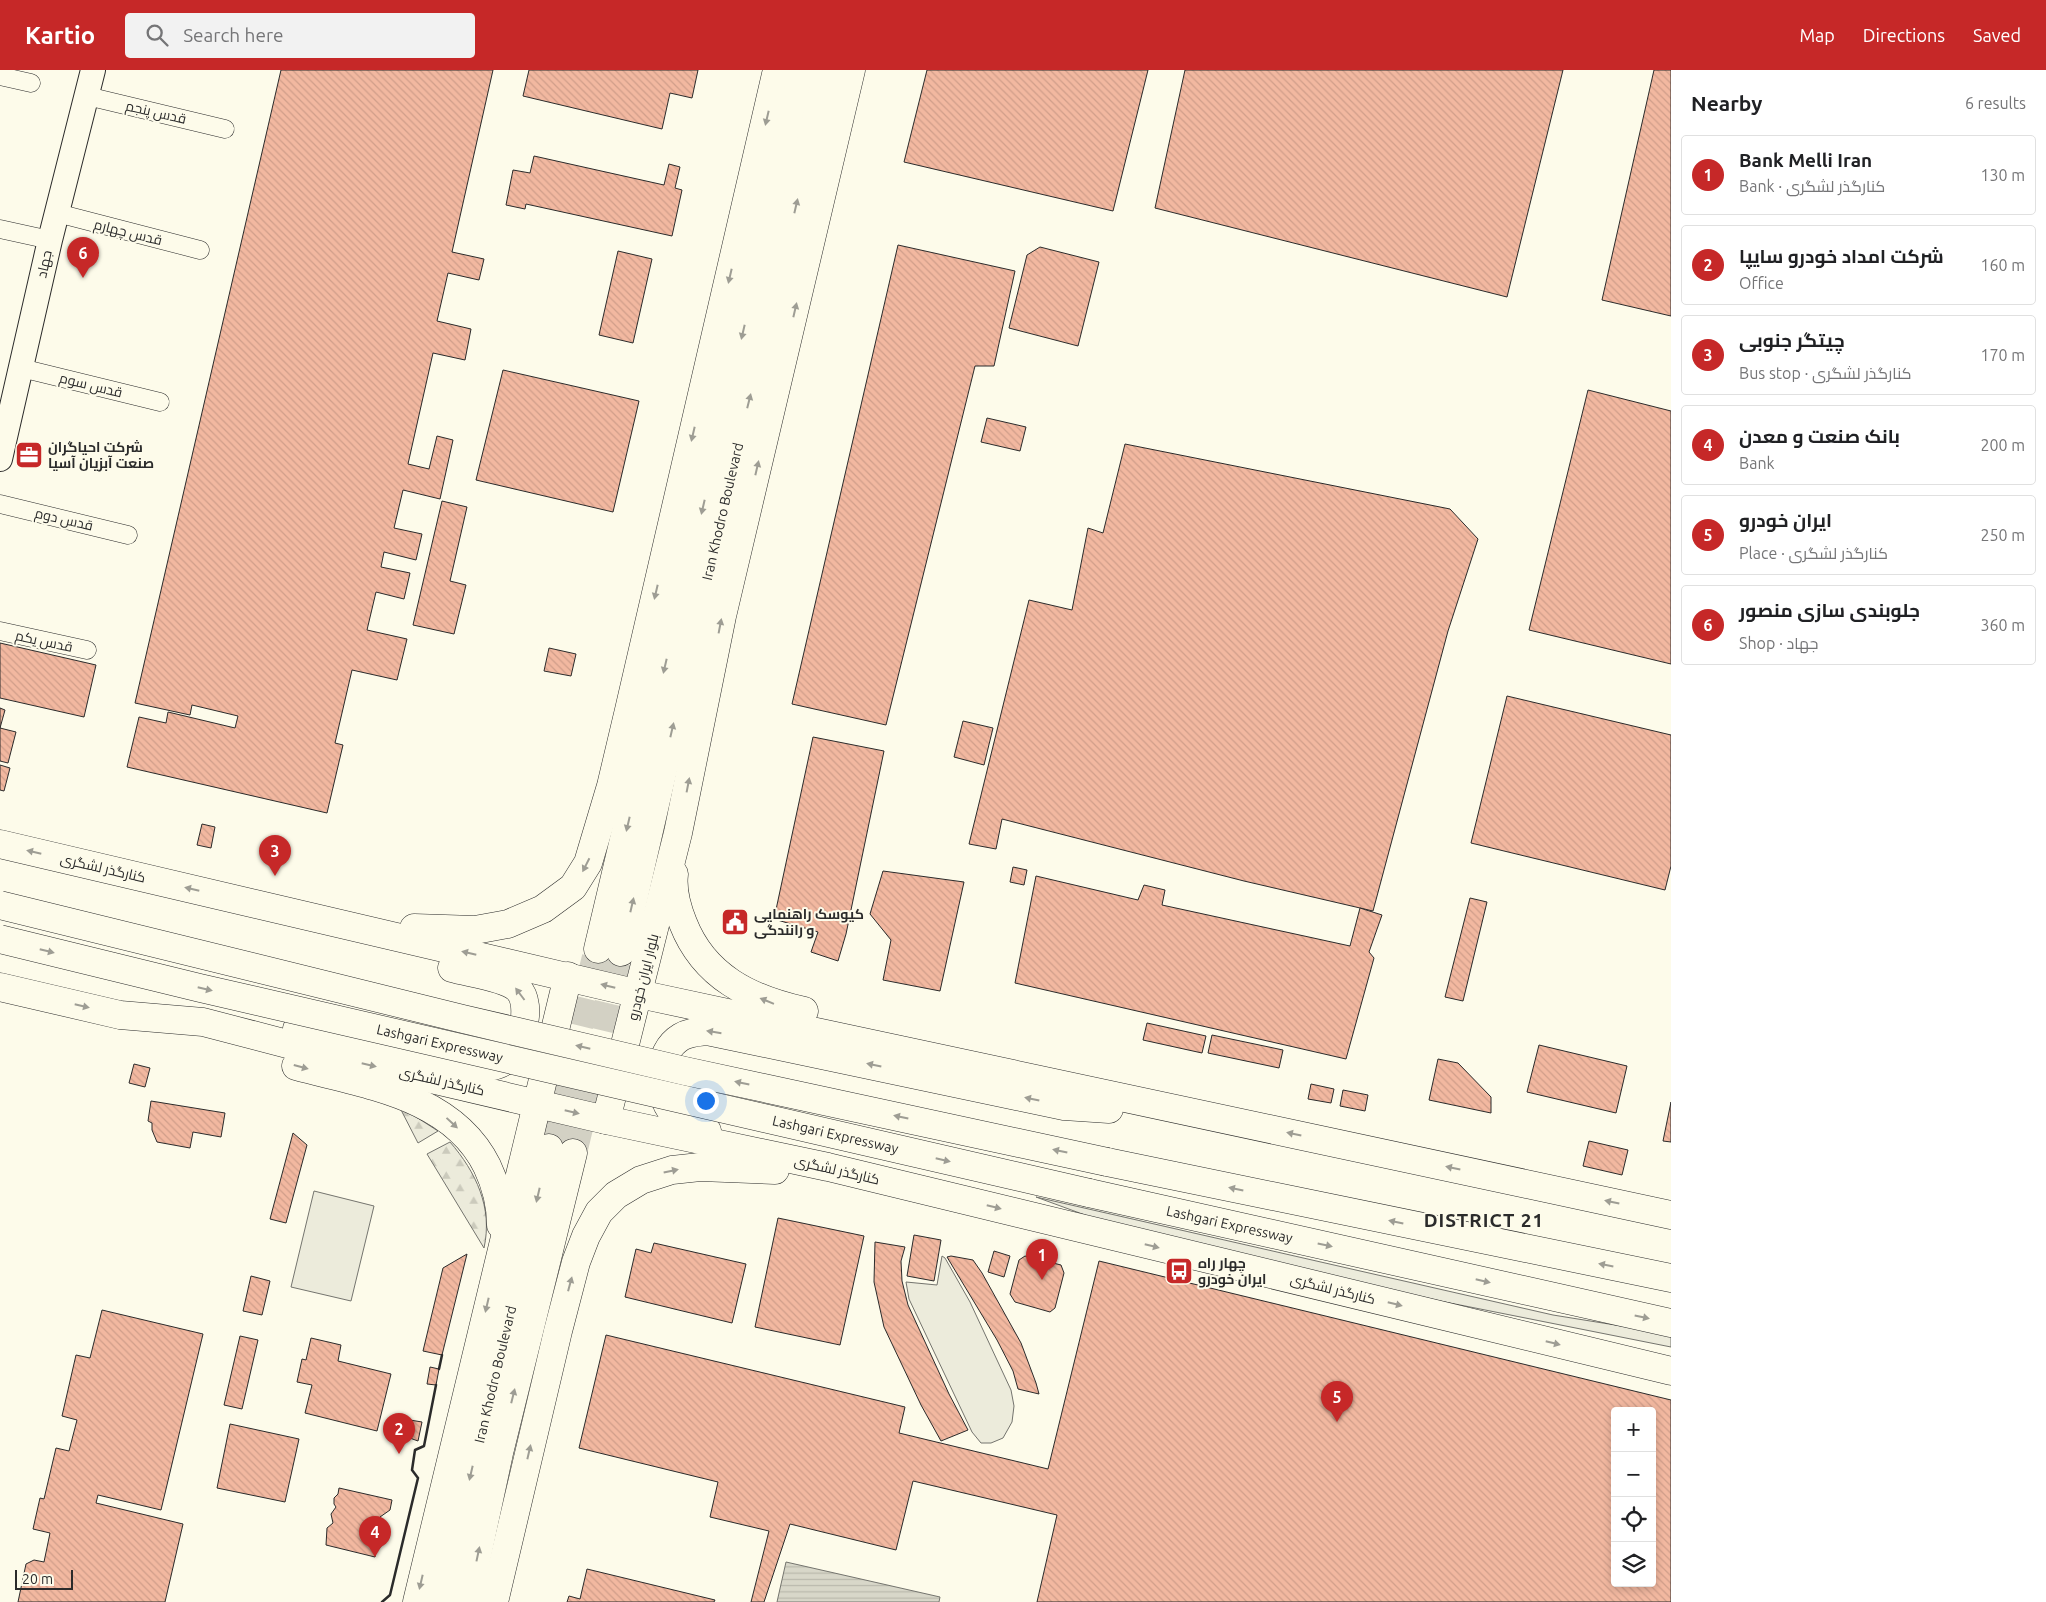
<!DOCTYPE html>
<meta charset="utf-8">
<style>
:root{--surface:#fff;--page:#f2f2f2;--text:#202124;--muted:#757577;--line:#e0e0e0;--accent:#c62828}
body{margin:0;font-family:Ubuntu,Cairo,sans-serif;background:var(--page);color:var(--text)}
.controls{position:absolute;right:15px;bottom:15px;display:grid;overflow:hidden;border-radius:5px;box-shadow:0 2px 8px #0003}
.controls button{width:45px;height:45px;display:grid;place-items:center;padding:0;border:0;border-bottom:1px solid var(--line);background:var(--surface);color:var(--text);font:25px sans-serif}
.scale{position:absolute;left:15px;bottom:12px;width:58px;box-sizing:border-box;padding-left:5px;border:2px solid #2b2b2b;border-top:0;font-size:14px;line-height:18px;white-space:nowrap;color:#2b2b2b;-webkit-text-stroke:4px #fdfbea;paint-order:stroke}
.you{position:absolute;left:705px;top:1030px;width:18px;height:18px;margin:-12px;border:4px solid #fff;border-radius:50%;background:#1a73e8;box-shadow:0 0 0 8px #1a73e833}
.badge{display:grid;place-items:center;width:32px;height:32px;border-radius:50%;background:var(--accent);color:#fff;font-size:16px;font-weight:700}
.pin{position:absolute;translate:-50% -41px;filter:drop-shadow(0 1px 2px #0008)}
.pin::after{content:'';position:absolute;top:26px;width:18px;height:15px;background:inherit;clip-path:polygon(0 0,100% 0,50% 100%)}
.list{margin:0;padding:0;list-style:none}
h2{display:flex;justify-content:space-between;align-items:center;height:65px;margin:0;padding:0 20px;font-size:21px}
h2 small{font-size:16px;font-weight:400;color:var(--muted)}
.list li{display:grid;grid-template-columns:32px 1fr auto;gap:15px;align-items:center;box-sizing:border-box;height:80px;margin:0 10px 10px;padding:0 10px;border:1px solid var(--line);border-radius:5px}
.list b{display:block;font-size:19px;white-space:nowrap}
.list p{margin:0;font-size:16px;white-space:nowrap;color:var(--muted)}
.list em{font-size:16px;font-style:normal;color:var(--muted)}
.icon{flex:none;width:28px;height:28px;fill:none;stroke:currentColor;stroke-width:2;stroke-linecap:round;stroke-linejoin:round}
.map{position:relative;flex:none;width:1671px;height:1532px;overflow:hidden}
header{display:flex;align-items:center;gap:30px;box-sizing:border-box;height:70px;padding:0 25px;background:var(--accent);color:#fff}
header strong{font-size:24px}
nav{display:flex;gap:28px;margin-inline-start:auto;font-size:18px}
.search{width:350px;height:45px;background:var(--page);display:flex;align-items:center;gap:12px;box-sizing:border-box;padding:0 18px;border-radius:5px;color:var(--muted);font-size:19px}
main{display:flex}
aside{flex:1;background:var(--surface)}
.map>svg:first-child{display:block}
.grass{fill:#ecebdb;stroke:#74746e}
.forest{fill:url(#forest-firs);stroke:#74746e}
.water{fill:url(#water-rules);stroke:#74746e}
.building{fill:url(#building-back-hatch);stroke:#2b2b2b;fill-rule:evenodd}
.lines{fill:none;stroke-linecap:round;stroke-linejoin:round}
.primary-tunnel{stroke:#d3d1c4;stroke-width:28;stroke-dasharray:28 14;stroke-linecap:butt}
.street-casing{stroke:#2b2b2b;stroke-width:19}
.secondary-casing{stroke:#2b2b2b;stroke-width:26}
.primary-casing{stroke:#2b2b2b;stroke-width:29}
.highway-casing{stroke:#2b2b2b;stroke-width:29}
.street{stroke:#fdfbea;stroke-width:18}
.secondary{stroke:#fdfbea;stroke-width:24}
.primary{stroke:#fdfbea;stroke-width:28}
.highway{stroke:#fdfbea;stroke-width:28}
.highway-bridge-casing{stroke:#2b2b2b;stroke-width:29;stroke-linecap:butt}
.highway-bridge{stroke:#fdfbea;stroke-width:28}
.wall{stroke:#2b2b2b;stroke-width:2.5}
.oneway{fill:#9e9d94}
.labels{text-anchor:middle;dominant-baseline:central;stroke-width:4;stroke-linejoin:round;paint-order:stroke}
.street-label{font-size:14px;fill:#2b2b2b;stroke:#fdfbea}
.poi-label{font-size:14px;font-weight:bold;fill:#2b2b2b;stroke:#fdfbea;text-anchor:start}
.district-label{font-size:19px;font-weight:bold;letter-spacing:1px;fill:#2b2b2b;stroke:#fdfbea}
</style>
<header>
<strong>Kartio</strong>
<div class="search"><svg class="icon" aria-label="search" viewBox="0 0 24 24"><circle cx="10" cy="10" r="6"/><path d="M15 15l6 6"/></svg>Search here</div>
<nav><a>Map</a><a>Directions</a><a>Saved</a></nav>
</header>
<main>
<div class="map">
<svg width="1671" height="1532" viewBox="0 0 1671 1532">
<defs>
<pattern id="forest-firs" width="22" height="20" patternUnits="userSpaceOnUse" patternTransform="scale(1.25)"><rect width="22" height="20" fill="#ecebdb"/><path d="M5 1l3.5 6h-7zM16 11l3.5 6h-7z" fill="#cbcabc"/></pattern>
<pattern id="water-rules" width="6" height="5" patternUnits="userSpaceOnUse" patternTransform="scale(1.25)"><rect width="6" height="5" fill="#d8d7c9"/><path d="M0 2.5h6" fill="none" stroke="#bab9ad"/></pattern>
<pattern id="building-back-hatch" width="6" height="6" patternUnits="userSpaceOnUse" patternTransform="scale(1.25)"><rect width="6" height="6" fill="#f2b8a0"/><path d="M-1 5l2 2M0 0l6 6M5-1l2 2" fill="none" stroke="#d09e8a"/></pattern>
</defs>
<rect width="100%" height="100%" fill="#fdfbea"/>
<g class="grass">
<path d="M314 1121 374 1136 351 1231 291 1217Z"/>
<path d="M1036 1127 1553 1245 1671 1264V1277L1440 1231 1115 1156Z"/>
<path d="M942 1186 945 1188 970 1232 1011 1320 1014 1336 1012 1352 1003 1368 991 1373H981L972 1362 909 1229 906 1212 937 1215Z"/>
</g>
<g class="forest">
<path d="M399 1036 438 1061 418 1073Z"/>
<path d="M450 1072C476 1102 493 1138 484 1178L427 1084Z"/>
</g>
<path class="water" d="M786 1492 940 1527 939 1532H777Z"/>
<g class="building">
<path d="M281 0H493L452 182 484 189 479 210 448 203 437 251 471 259 465 290 433 283 408 394 429 399 437 366 453 370 440 429 403 420 394 458 422 464 416 490 384 482 381 497 410 503 404 529 376 522 367 560 407 569 397 610 352 600 335 673 343 675 327 743 127 697 139 647 166 653 168 642 235 658 238 646 192 635 190 645 135 633Z"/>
<path d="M529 0H698L692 28 670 23 662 59 523 26Z"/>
<path d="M927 0H1148L1113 141 904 92Z"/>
<path d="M1185 0H1563L1507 227 1155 138Z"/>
<path d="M1654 0H1671V246L1602 230Z"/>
<path d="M534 86 664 115 669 94 680 97 675 118 682 120 672 166 526 134 525 139 506 135 513 100 530 103Z"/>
<path d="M898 175 1015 201 994 296H975L886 655 792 634Z"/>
<path d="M1040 177 1099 192 1078 276 1009 258 1027 185Z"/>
<path d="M618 181 652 189 633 273 599 265Z"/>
<path d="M503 300 639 331 613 442 476 410Z"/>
<path d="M1588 320 1671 341V594L1529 560Z"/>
<path d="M987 348 1026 357 1020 381 981 372Z"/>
<path d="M1125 374 1450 439 1478 469 1448 561 1373 841 1244 811 1002 749 996 779 969 774 1029 530 1072 540 1088 458 1103 463Z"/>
<path d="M442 431 467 437 450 511 466 515 454 564 413 555Z"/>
<path d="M0 573 96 595 84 647 0 628Z"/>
<path d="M549 578 576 584 571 606 544 601Z"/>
<path d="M1507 626 1671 665V796L1665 820 1471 773Z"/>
<path d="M0 638 5 640 0 658 16 662 8 693 0 691Z"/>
<path d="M963 651 993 658 984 695 954 687Z"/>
<path d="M813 667 884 681 846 864 838 891 811 882 818 862 774 849Z"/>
<path d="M0 695 10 698 4 721 0 720Z"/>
<path d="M202 754 215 757 211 778 197 775Z"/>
<path d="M1013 797 1027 800 1024 815 1010 812Z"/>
<path d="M883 801 964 812 940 921 883 910 891 870 870 844Z"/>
<path d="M1036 806 1138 830 1144 815 1165 820 1162 835 1350 876 1360 838 1382 845 1369 882 1374 888 1346 989 1015 913Z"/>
<path d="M1470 828 1487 832 1463 931 1445 927Z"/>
<path d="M1147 953 1206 966 1202 983 1143 970Z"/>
<path d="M1212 965 1283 980 1279 998 1208 983Z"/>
<path d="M1539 975 1627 996 1616 1043 1527 1022Z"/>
<path d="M1438 989 1458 993 1491 1027V1043L1429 1030Z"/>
<path d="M134 994 150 998 145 1017 129 1013Z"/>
<path d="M1311 1014 1334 1019 1331 1033 1308 1029Z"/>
<path d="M1343 1020 1368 1025 1365 1041 1340 1036Z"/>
<path d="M151 1031 225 1043 221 1067 193 1062 190 1078 157 1072 152 1060V1053L148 1051Z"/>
<path d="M1671 1032V1072L1663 1071Z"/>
<path d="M293 1063 307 1075 286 1153 270 1149Z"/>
<path d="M1589 1071 1628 1080 1622 1105 1583 1096Z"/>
<path d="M778 1148 864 1166 840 1275 755 1257Z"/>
<path d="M914 1165 941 1170 934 1211 907 1206Z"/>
<path d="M875 1172 905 1177 901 1191 902 1211 908 1235 949 1324 968 1360 941 1371 921 1335 884 1257 874 1212Z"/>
<path d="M654 1173 746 1194 732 1253 625 1227 636 1179 651 1183Z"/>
<path d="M994 1181 1010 1186 1004 1207 988 1202Z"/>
<path d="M467 1184 442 1285 423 1281 443 1198Z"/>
<path d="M951 1186 973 1190 982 1203 1021 1273 1036 1313 1039 1324 1018 1319 1013 1301 997 1270 947 1187Z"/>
<path d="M1025 1186 1061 1195 1064 1203 1055 1238 1050 1242 1015 1232 1010 1224 1019 1190Z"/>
<path d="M1099 1191 1671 1330V1532H1037L1057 1445 913 1411 896 1480 790 1454 764 1532H751L769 1461 710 1447 718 1412 579 1378 606 1265 905 1337 899 1363 1048 1399ZM1615 1341H1652V1513H1615Z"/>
<path d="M251 1206 270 1211 262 1245 243 1241Z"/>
<path d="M102 1240 203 1264 161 1440 98 1425 96 1433 183 1454 165 1532H18L26 1494 34 1490 44 1492 50 1463 33 1459 40 1428 44 1429 56 1378 69 1381 77 1350 62 1346 76 1285 90 1288Z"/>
<path d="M240 1266 258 1270 242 1339 224 1335Z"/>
<path d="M311 1268 341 1275 338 1291 391 1304 377 1361 305 1343 312 1315 297 1312 302 1289 306 1290Z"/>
<path d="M430 1297 439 1299 436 1315 427 1314Z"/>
<path d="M410 1350 422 1352 418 1371 407 1367Z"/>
<path d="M230 1354 299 1369 285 1432 217 1418Z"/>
<path d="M339 1418 392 1430 390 1440 380 1447 386 1455 385 1460 377 1464 383 1474 376 1482 375 1487 326 1475 327 1458 333 1453 331 1444 336 1437 334 1434V1428L338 1424Z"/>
<path d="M587 1499 715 1530 714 1532H567L569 1526 580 1529Z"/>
</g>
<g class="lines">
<g class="primary-tunnel">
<path d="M549 1078 598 879"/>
<path d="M573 1083 621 882"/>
</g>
<g class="street-casing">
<g id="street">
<path d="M0 6 31 13"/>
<path d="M87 26 225 59"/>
<path d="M57 143 200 180"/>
<path d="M0 159 50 170"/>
<path d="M21 298 160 332"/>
<path d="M0 434 128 465"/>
<path d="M0 561 87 580"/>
</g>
</g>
<g class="secondary-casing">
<path id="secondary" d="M0 389 50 170 93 0"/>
</g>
<g class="primary-casing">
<g id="primary">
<path d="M0 774 639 924 1671 1145"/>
<path d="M674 804C672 821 677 838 683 853 704 907 750 929 804 941"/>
<path d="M414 858 475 860 508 854 543 839 573 817 588 793 611 716 629 640 777 0"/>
<path d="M598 879 712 398 803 0"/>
<path id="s1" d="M621 882 732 400 828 0"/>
<path d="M0 917 120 945 203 952 333 986 606 1050 828 1097 1671 1301"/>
<path d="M297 959 477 997C486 997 495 997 503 992 521 981 534 935 518 919 506 907 469 903 452 898"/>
<path d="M296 996C365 1015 452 1025 487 1096 496 1115 501 1134 501 1155"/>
<path d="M606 1050 678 763 722 546 851 0"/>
<path d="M707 1061C697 1056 680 1052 673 1043 656 1023 656 982 681 967 689 962 698 962 707 961L1064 1036 1109 1039"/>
<path d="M417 1532 568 906"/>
<path id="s2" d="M441 1532 549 1078"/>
<path d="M467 1532 499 1383 573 1083"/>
<path d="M494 1532 558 1261 576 1192 586 1166 599 1142 616 1125 641 1110 672 1100 700 1097 775 1100"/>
</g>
</g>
<g class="highway-casing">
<g id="highway">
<path d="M1107 1092 1671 1208"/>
<path id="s3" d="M1089 1123 1671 1253"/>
</g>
</g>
<use href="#street" class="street"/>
<use href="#secondary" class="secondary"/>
<use href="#primary" class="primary"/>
<use href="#highway" class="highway"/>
<g class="highway-bridge-casing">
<g id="highway-bridge">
<path d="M0 835 463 949 685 1001 1107 1092"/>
<path id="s4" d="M0 869 200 918 1089 1123"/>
</g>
</g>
<use href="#highway-bridge" class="highway-bridge"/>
<g class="wall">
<path d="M439 1299 442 1285"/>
<path d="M382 1532 390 1525 418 1408 412 1400 415 1380 424 1376 436 1315"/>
</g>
</g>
<defs><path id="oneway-solid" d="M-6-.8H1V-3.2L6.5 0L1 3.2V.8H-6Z" transform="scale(1.25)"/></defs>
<g class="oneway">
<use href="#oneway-solid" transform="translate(767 48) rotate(103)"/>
<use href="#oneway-solid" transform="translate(796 136) rotate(-77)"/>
<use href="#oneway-solid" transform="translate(730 206) rotate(103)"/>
<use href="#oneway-solid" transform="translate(795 240) rotate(-77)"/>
<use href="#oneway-solid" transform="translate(743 262) rotate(103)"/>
<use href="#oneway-solid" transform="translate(749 331) rotate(-76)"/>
<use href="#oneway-solid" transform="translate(693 364) rotate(103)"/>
<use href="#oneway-solid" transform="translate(757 398) rotate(-77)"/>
<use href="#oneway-solid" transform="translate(703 437) rotate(103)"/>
<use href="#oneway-solid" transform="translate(656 522) rotate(103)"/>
<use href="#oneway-solid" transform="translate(720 556) rotate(-79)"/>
<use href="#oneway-solid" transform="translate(665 596) rotate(103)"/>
<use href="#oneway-solid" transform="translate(672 660) rotate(-77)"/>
<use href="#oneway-solid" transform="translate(688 715) rotate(-79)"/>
<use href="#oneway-solid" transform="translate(628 754) rotate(103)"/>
<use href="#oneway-solid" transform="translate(34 782) rotate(-167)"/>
<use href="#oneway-solid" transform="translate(586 795) rotate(117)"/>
<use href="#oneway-solid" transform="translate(192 819) rotate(-167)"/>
<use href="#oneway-solid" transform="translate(632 835) rotate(-77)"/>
<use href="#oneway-solid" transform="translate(47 881) rotate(14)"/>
<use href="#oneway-solid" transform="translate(469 883) rotate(-167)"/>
<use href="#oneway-solid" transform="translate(608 916) rotate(-166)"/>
<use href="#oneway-solid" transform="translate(205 919) rotate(13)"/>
<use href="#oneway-solid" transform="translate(520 924) rotate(-127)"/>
<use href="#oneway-solid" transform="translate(767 931) rotate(-158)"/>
<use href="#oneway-solid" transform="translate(82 936) rotate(13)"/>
<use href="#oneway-solid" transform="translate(714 962) rotate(-171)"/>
<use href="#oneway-solid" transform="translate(583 977) rotate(-167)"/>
<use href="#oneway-solid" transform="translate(369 995) rotate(13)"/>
<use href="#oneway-solid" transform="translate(874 995) rotate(-168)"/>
<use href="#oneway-solid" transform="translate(301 997) rotate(15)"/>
<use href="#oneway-solid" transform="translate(742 1013) rotate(-168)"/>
<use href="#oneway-solid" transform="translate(1032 1029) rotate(-168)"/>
<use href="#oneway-solid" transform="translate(572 1042) rotate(13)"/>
<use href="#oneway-solid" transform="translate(901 1047) rotate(-168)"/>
<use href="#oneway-solid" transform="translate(452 1053) rotate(43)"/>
<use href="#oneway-solid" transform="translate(1294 1064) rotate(-168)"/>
<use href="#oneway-solid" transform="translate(1060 1081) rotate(-168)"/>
<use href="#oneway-solid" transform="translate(943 1090) rotate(13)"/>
<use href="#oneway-solid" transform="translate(1453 1098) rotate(-168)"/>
<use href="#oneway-solid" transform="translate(671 1101) rotate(-12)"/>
<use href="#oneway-solid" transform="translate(1236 1119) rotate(-168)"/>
<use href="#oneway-solid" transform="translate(538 1125) rotate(103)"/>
<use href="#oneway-solid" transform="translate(1612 1132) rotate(-168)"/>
<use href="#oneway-solid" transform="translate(994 1137) rotate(14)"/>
<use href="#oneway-solid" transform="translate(1396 1152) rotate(-168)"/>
<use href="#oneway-solid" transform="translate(1325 1175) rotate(12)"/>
<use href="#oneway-solid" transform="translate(1152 1176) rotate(14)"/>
<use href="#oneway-solid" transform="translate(1606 1195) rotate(-169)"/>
<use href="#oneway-solid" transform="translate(1483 1211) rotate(13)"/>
<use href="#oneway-solid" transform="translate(570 1214) rotate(-75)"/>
<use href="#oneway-solid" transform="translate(1395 1234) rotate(14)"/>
<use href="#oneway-solid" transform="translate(487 1235) rotate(103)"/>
<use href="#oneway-solid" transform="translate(1642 1247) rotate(12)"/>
<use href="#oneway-solid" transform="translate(1553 1273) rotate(14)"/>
<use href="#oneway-solid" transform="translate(513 1326) rotate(-76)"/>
<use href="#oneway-solid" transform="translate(529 1382) rotate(-77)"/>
<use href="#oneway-solid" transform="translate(471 1403) rotate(103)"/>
<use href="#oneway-solid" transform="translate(478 1484) rotate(-78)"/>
<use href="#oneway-solid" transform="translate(421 1512) rotate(103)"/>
</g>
<defs>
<g id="office-square" transform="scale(1.4375)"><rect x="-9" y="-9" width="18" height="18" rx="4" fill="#c62828" stroke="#fdfbea"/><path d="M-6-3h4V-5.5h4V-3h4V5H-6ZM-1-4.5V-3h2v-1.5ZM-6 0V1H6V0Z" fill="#fff"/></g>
<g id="civic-square" transform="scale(1.4375)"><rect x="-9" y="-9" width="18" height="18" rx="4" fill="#c62828" stroke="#fdfbea"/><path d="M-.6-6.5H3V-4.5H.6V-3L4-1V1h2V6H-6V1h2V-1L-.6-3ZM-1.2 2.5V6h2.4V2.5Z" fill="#fff"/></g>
<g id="bus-square" transform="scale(1.4375)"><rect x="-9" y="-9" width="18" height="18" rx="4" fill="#c62828" stroke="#fdfbea"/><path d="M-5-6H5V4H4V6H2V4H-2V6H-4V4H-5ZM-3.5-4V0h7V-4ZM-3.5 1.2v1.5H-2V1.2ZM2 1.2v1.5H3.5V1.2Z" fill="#fff"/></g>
</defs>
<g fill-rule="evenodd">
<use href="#office-square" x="29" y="385"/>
<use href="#civic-square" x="735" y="852"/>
<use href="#bus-square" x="1179" y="1201"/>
</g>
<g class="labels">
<g class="street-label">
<text transform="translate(156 42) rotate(13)">قدس پنجم</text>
<text transform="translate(128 162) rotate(14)">قدس چهارم</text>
<text transform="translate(44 194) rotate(-78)">جهاد</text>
<text transform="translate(91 315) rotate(14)">قدس سوم</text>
<text stroke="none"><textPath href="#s1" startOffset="452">Iran Khodro Boulevard</textPath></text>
<text transform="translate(64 449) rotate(13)">قدس دوم</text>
<text transform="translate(44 571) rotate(12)">قدس یکم</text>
<text transform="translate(103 798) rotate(13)">کنارگذر لشگری</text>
<text transform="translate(643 907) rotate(-76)">بلوار ایران خودرو</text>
<text stroke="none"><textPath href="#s4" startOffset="452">Lashgari Expressway</textPath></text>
<text transform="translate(442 1011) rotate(13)">کنارگذر لشگری</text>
<text stroke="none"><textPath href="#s4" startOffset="858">Lashgari Expressway</textPath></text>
<text transform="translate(837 1100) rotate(13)">کنارگذر لشگری</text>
<text stroke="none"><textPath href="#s3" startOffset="144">Lashgari Expressway</textPath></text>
<text transform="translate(1333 1219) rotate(14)">کنارگذر لشگری</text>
<text stroke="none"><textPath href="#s2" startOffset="234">Iran Khodro Boulevard</textPath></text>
</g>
<g class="poi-label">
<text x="48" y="377">شرکت احیاگران<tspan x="48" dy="16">صنعت آبزیان آسیا</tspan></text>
<text x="754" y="844">کیوسک راهنمایی<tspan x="754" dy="16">و رانندگی</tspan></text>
<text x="1198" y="1193">چهار راه<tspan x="1198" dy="16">ایران خودرو</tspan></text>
</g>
<g class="district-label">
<text x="1484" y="1150">DISTRICT 21</text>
</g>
</g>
</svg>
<div class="controls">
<button>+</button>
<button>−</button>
<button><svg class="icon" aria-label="locate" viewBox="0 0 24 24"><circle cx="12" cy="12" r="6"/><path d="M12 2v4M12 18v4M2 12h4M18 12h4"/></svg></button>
<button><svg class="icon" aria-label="layers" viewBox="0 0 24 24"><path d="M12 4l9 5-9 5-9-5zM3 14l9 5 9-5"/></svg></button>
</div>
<div class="scale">20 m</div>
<div class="you"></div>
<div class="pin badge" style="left:1042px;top:1210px">1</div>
<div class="pin badge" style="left:399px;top:1384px">2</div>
<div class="pin badge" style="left:275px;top:806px">3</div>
<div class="pin badge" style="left:375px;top:1487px">4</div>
<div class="pin badge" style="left:1337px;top:1352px">5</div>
<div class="pin badge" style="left:83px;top:208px">6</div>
</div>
<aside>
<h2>Nearby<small>6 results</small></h2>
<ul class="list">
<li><span class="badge">1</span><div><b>Bank Melli Iran</b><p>Bank · کنارگذر لشگری</p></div><em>130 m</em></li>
<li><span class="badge">2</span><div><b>شرکت امداد خودرو سایپا</b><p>Office</p></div><em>160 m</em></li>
<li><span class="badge">3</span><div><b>چیتگر جنوبی</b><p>Bus stop · کنارگذر لشگری</p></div><em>170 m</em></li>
<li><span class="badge">4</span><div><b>بانک صنعت و معدن</b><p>Bank</p></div><em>200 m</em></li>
<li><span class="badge">5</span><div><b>ایران خودرو</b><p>Place · کنارگذر لشگری</p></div><em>250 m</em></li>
<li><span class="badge">6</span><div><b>جلوبندی سازی منصور</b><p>Shop · جهاد</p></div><em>360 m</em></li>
</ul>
</aside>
</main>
